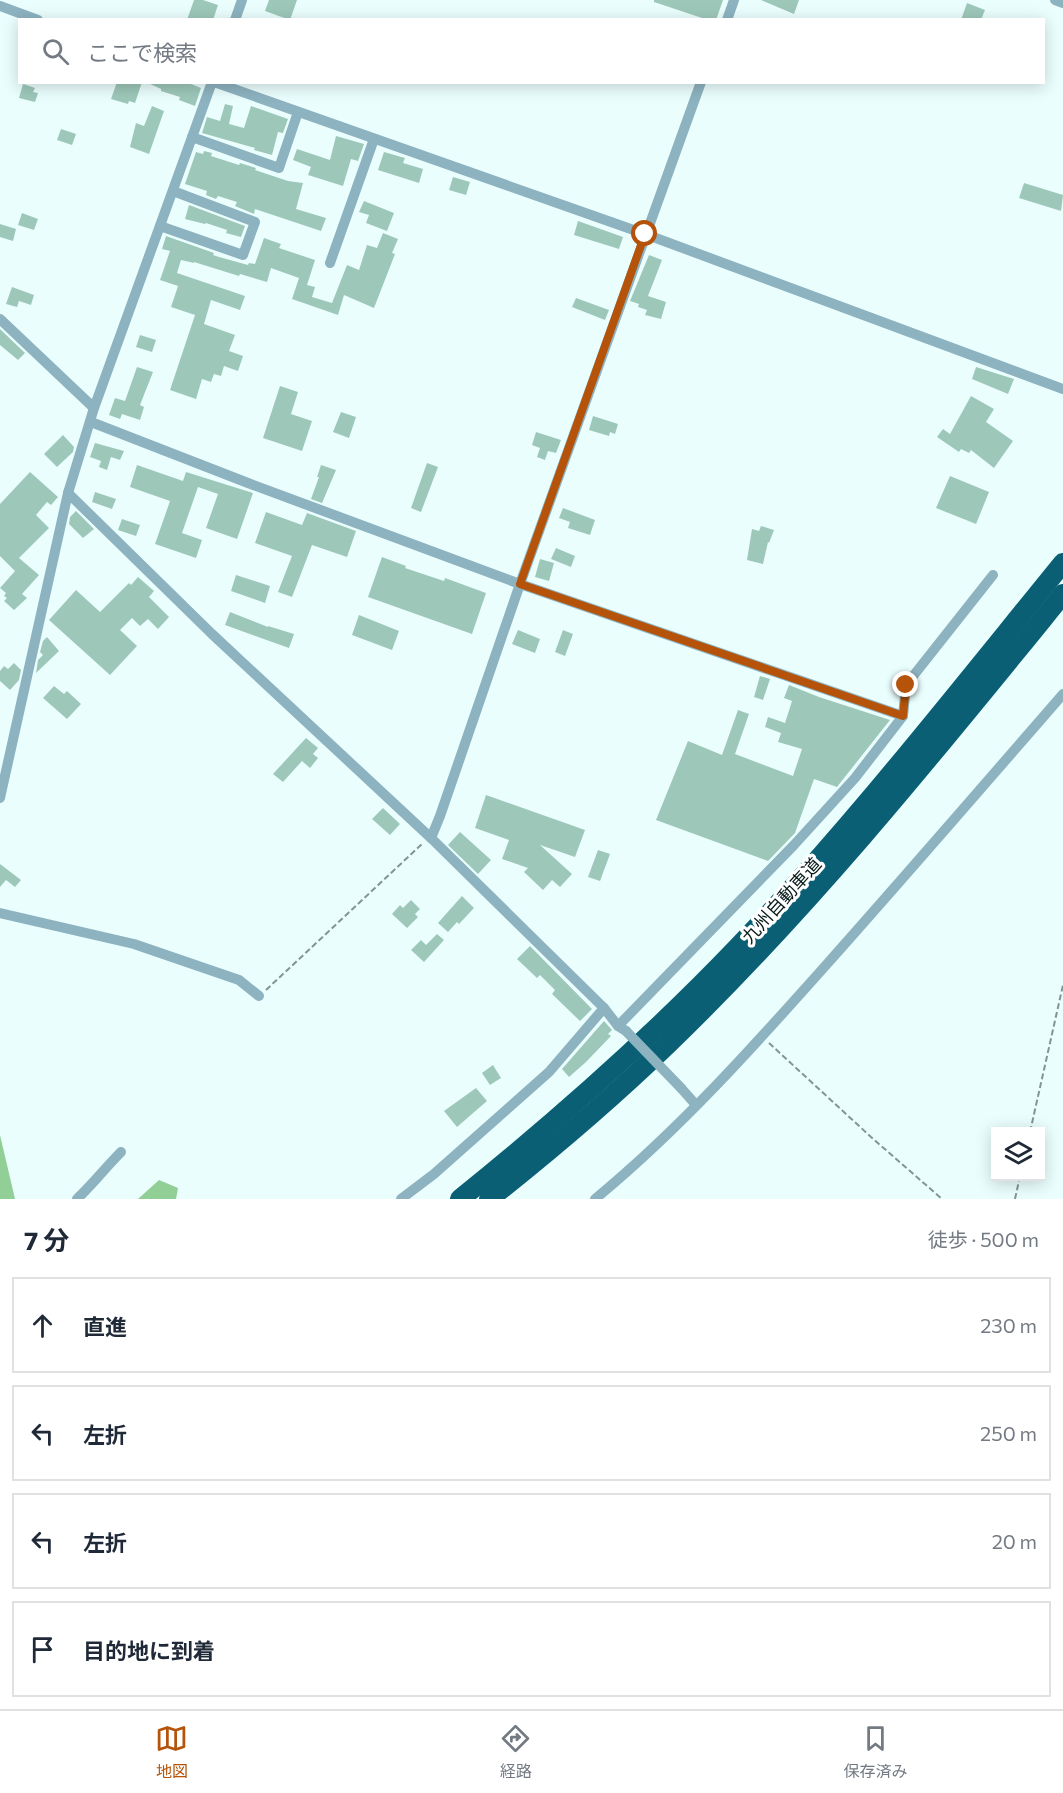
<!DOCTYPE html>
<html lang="ja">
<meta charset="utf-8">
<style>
:root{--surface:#fff;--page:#f6f6f7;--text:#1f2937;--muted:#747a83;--line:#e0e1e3;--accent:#b45309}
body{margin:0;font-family:Commissioner,"Noto Sans JP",sans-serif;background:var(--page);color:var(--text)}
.controls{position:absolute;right:18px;bottom:18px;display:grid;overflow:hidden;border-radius:0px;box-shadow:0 3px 15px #0003}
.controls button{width:54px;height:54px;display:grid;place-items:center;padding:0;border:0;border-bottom:2px solid var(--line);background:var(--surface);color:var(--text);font:30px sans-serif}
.stop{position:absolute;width:18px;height:18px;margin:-14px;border:4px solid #b45309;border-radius:50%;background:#fff}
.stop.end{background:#b45309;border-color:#fff;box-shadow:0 2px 6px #0008}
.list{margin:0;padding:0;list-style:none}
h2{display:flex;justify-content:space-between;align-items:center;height:78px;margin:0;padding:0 24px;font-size:26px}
h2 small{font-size:20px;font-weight:400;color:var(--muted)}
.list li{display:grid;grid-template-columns:39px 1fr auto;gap:18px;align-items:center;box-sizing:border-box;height:96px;margin:0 12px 12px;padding:0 12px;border:2px solid var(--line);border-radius:0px}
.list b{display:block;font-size:22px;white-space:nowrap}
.list em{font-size:20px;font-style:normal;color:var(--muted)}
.icon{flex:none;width:33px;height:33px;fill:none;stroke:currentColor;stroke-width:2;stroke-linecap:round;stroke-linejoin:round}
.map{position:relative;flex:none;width:1063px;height:1199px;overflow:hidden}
.search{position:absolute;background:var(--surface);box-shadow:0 3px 15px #0003;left:18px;right:18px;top:18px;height:66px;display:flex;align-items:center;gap:15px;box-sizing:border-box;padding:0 21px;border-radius:0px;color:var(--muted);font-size:22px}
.sheet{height:510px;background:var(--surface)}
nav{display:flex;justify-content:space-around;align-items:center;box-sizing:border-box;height:84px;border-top:2px solid var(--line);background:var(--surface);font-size:16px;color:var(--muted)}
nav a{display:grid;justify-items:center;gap:3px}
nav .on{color:var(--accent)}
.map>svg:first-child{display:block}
.forest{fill:#92cf97}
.building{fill:#9dc8b9}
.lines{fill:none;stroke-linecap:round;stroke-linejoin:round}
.path{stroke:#829595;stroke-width:2;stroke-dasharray:6 3;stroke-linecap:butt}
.street{stroke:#8db3c0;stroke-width:10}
.highway{stroke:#0a5f75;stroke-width:20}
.street-bridge{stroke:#8db3c0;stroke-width:10}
.route{stroke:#b45309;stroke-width:8}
.labels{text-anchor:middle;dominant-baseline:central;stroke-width:6;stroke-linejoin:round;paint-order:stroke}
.street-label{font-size:18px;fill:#061919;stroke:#fff}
</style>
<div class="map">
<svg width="1063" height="1199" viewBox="0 0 1063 1199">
<rect width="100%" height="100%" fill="#ebfefe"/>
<g class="forest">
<path d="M0 1135 15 1199H0Z"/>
<path d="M159 1180 178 1188 176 1199H138Z"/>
</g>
<g class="building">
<path d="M194 0H203L218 5 213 20H187Z"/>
<path d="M269 0H297L290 20 265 11Z"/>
<path d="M654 0H723L716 20H708L654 2Z"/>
<path d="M761 0H799L794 14Z"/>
<path d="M967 3 985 10 981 20H961Z"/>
<path d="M117 82H142L135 103 129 101 128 104 111 99Z"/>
<path d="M146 82H186L201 88 195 106 179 100 180 97 161 91V89Z"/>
<path d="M23 84 35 88 33 92 38 93 35 102 19 98Z"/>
<path d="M225 104 233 106 229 124 244 128 251 106 288 119 283 133 278 132 272 155 254 150 255 148 202 133 207 117 220 121Z"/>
<path d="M152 106 164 111 149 154 130 147 136 123 144 126Z"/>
<path d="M61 129 76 134 72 145 57 140Z"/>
<path d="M336 136 364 144 358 161 351 159 343 186 308 175 311 167 293 160 297 149 330 160Z"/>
<path d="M204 151 212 153 211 156 239 165 240 163 256 168 255 170 288 181 303 183 296 209 326 218 321 231 255 209 254 214 235 206 237 202 218 196 216 199 206 195 207 191 185 184 196 152 203 154Z"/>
<path d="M384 152 405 158 403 163 423 169 419 183 378 170Z"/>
<path d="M453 177 470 182 466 195 449 190Z"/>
<path d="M1024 183 1063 195 1061 211 1019 198Z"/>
<path d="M364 201 394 213 387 231 366 223 369 215 359 212Z"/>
<path d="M189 205 245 226 241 237 226 233 227 230 206 223 205 224 185 219Z"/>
<path d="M22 213 38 219 34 230 18 225Z"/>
<path d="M578 221 623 237 619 249 574 235Z"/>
<path d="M0 224 16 229 13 241 0 237Z"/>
<path d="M383 233 398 239 392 253 395 254 374 308 344 295 338 315 292 299 299 278 271 268 267 282 240 274 239 276 194 262V263L181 260 177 273 245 296 240 310 211 300 204 324 235 335 229 351 243 356 238 371 224 366 221 376 214 374 211 382 202 379 196 399 170 390 195 315 171 307 178 286 160 280 170 251 162 249 166 236 214 253 213 255 219 257 248 265 249 263 255 264 264 238 281 244 279 248 315 260 307 285 315 287 312 297 332 303 347 265 359 270 367 245 377 248Z"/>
<path d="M649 255 662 260 648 296 666 302 661 319 645 315 647 310 638 307 639 304 630 301Z"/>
<path d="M12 287 34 295 31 305 19 301 17 307 6 304Z"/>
<path d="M576 298 609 310 605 320 572 307Z"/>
<path d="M0 329 25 353 18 360 0 345Z"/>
<path d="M140 335 156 340 152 352 136 347Z"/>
<path d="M137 367 153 372 140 405 144 407 140 420 122 414 120 419 109 415 115 398 125 401Z"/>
<path d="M976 367 1014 379 1008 394 972 379Z"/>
<path d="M280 386 298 392 291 414 312 421 302 451 263 438Z"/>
<path d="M971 396 994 409 986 422 1013 441 994 468 971 450 969 453 961 449 959 452 937 437 943 429 950 434Z"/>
<path d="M341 412 356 417 349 438 333 432Z"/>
<path d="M593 416 618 424 615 434 610 432 609 436 589 430Z"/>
<path d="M536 432 561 440 556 453 548 451 545 460 537 457 540 448 532 445Z"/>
<path d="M63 435 74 447 73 452 57 467 44 454Z"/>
<path d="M95 443 124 451 120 460 111 457 107 470 99 467 101 461 90 457Z"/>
<path d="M427 463 438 467 421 512 411 508Z"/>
<path d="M137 465 183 481 186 472 253 493 237 539 206 528 218 494 198 487 182 533 202 540 196 558 155 544 170 501 130 487Z"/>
<path d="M321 465 336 470 322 503 311 499 319 477H317Z"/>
<path d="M30 472 58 497 51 505 47 502 36 515 49 528 19 558 39 575 22 594 27 598 14 610 4 601 7 598 4 596 6 593 0 588 15 571 0 556V504Z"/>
<path d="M950 476 989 492 976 524 936 508Z"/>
<path d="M95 492 116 499 112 509 92 502Z"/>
<path d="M563 508 595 520 590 535 568 528 570 522 559 518Z"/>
<path d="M76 511 94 529 83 538 69 524 70 517Z"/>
<path d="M266 512 302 525 307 513 356 531 347 557 312 545 292 597 278 592 292 556 255 543Z"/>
<path d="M122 519 140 525 136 536 118 530Z"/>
<path d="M761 526 774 530 769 543 768 542 763 564 747 560 752 529 759 531Z"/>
<path d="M556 548 575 556 571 567 551 559Z"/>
<path d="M382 557 406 566 405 568 444 581 445 578 486 593 472 634 368 597Z"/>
<path d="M540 559 554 563 549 581 535 577Z"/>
<path d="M236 575 270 586 265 603 231 591Z"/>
<path d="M138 577 154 591 149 597 169 617 158 629 148 619 140 626 132 618 120 630 137 646 110 675 49 620 76 590 100 612 129 583 131 585Z"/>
<path d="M230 612 268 627V626L294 634 289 648 225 625Z"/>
<path d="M359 615 399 631 392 650 352 635Z"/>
<path d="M518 630 540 639 535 653 512 644Z"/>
<path d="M563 630 573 634 565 656 555 652Z"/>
<path d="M47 637 59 651 36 673 38 660 43 655 40 652 43 641Z"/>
<path d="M14 663 21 670 19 680 10 690 0 681V671L4 666 8 669Z"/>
<path d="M760 676 770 679 763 700 754 697Z"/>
<path d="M789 685 819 697 890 720 837 787 814 779 795 833 768 861 656 820 688 741 722 755 738 710 749 714 735 754 793 776 802 749 778 742 781 733 765 727 768 717 785 723 792 701 784 698Z"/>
<path d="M54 686 64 694 67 691 81 704 67 719 43 698Z"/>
<path d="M306 738 318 748 313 754 318 758 310 768 302 761 283 782 273 774Z"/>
<path d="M486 795 585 830 575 857 540 845 572 874 560 887 552 880 543 890 524 872 528 868 502 859 509 840 475 828Z"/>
<path d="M383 808 400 824 390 835 372 819Z"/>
<path d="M460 832 491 860 478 874 448 845Z"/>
<path d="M598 850 610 854 600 881 588 877Z"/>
<path d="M0 864 21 880 15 887 6 880 0 887Z"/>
<path d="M462 896 474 908 459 924 457 922 448 932 438 923Z"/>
<path d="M411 900 420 909 415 914 418 917 407 928 392 914 400 905 403 908Z"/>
<path d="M437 934 444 940 424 962 411 950 421 940 426 945Z"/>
<path d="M530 946 592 1009 580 1021 552 994 555 990 540 975 537 978 517 959Z"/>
<path d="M604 1021 612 1030 608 1034 611 1036 586 1062 569 1077 562 1069Z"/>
<path d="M493 1065 501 1078 490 1085 482 1073Z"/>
<path d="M476 1088 487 1101 457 1127 444 1111Z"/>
</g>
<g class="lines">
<g class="path">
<path d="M266 990 422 844"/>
<path d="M769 1043 871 1137 942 1199"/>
<path d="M1030 1132 1063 985"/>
<path d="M1015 1199 1020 1176"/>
</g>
<g class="street">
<path d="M1055 0 1063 3"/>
<path d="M0 6 38 20"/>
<path d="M235 20 242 0"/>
<path d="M727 20 734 0"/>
<path d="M214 82 645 234 1063 389"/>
<path d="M192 137 279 168 298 112"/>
<path d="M160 226 243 255 255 222 173 191"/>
<path d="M330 263 374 139"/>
<path d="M0 319 94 408"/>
<path d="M91 422 248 483 520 584 903 716"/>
<path d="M68 493 212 634 431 838 604 1008 618 1026 626 1031"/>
<path d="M0 798 68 493 94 408 212 82"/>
<path d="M431 838 440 816 520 584 701 82"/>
<path d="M0 913 134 944 239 980 259 996"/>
<path d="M618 1026 794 845 855 778 903 716 906 685 993 575"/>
<path d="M681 1088 696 1105"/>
<path d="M77 1199C93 1184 106 1167 121 1152"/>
<path d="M401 1199 434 1174 549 1072 604 1008"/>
<path d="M595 1199C680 1129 754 1046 827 964 907 874 985 784 1063 694"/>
</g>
<g class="highway">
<path d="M460 1199C558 1120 652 1037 738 947 854 825 957 693 1063 563"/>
<path d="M489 1199C551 1150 611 1099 668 1044 812 905 937 749 1063 594"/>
</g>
<path class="street-bridge" d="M626 1031 681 1088"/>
</g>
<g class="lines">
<path class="route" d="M645 234 520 584 903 716 906 685"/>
</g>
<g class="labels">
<g class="street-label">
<text transform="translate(781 900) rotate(-48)">九州自動車道</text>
</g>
</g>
</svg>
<div class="controls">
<button><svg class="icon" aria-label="layers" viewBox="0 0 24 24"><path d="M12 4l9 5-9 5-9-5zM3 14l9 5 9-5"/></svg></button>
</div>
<div class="stop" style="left:645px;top:234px"></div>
<div class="stop end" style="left:906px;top:685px"></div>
<div class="search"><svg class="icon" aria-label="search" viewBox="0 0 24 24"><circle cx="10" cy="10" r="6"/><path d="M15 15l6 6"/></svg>ここで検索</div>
</div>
<section class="sheet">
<h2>7 分<small>徒歩 · 500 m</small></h2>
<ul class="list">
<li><svg class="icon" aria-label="ahead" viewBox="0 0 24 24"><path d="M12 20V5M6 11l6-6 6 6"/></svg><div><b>直進</b></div><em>230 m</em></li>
<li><svg class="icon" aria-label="left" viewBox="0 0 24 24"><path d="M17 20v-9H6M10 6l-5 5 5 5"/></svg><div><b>左折</b></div><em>250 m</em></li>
<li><svg class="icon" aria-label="left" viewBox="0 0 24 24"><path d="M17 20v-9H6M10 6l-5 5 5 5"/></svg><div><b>左折</b></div><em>20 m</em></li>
<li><svg class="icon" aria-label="arrive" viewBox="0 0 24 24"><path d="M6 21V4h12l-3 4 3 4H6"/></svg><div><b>目的地に到着</b></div></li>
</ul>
</section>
<nav>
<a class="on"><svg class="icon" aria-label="map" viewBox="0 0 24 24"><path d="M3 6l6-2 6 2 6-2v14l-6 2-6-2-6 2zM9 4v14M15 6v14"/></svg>地図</a>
<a><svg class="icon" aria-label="directions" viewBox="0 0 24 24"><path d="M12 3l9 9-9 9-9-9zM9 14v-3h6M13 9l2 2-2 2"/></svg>経路</a>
<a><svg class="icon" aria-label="saved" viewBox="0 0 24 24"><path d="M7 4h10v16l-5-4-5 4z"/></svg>保存済み</a>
</nav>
